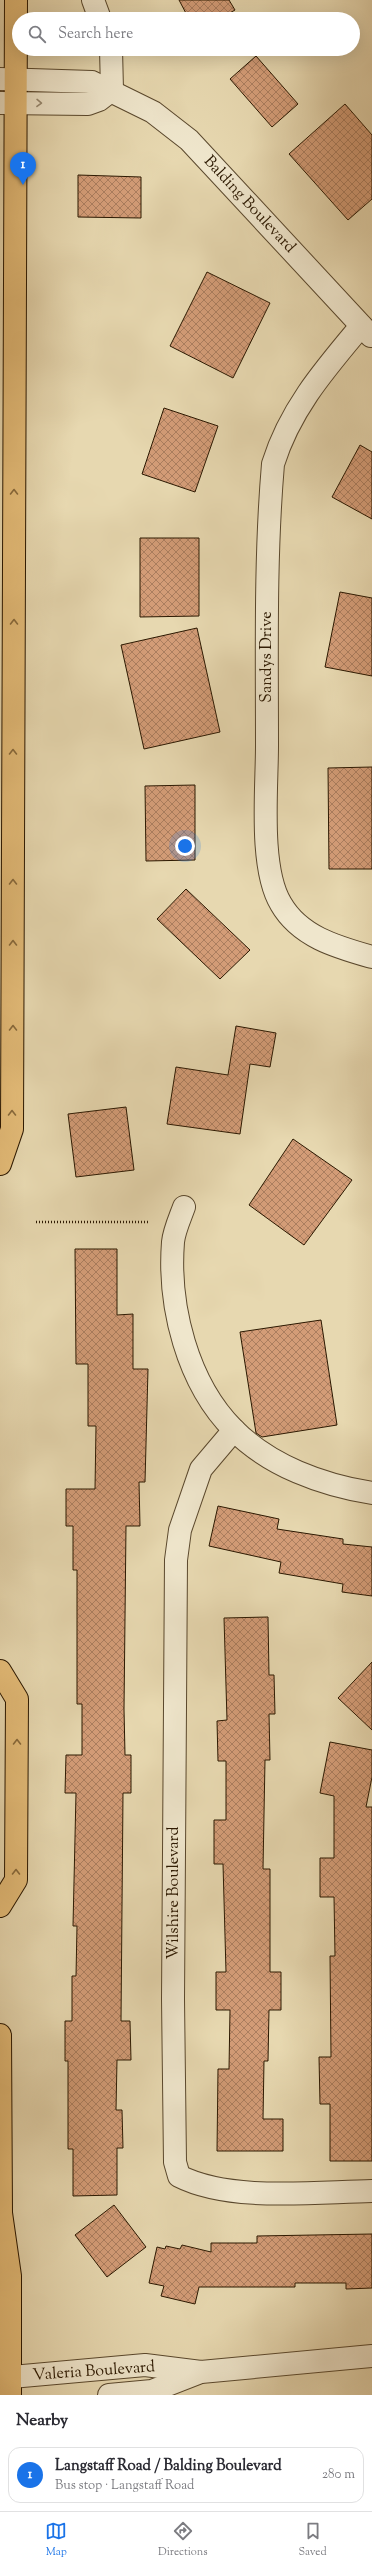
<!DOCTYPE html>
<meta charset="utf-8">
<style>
:root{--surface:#fff;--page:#f2f2f3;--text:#2b2b33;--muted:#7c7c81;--line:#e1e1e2;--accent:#1a73e8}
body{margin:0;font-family:"Sorts Mill Goudy",serif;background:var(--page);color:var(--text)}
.you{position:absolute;left:185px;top:846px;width:14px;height:14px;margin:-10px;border:3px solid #fff;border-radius:50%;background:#1a73e8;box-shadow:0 0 0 6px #1a73e833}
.badge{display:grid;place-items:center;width:26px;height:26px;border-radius:50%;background:var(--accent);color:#fff;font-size:13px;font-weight:700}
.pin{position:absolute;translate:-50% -33px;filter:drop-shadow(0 1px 2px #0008)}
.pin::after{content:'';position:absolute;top:21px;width:14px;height:12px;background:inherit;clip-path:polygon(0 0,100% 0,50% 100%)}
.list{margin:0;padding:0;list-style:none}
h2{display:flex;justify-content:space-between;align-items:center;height:52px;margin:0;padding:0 16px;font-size:17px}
h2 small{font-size:13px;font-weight:400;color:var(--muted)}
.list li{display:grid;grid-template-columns:26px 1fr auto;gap:12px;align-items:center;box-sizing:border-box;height:56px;margin:0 8px 8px;padding:0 8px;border:1px solid var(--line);border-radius:12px}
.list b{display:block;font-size:15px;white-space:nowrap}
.list p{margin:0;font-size:13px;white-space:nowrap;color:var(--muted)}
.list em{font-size:13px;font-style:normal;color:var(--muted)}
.icon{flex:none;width:22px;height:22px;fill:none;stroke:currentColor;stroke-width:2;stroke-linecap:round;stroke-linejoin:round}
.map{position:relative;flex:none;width:372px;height:2395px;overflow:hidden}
.search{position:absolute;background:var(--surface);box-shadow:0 4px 16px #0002;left:12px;right:12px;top:12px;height:44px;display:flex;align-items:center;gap:10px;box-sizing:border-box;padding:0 14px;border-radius:22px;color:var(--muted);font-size:15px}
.sheet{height:116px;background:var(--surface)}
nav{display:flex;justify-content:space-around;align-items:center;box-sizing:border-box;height:56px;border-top:1px solid var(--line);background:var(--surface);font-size:11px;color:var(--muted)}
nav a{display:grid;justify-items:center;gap:2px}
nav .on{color:var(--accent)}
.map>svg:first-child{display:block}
.building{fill:url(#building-cross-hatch);stroke:#2b1801}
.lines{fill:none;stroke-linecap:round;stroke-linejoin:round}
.minor-casing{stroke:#5a482d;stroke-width:24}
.major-casing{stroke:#2b1801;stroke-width:24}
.path{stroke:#2b1801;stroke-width:2.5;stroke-dasharray:1 2;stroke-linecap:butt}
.minor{stroke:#efe6cc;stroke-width:22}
.major{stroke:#e4bc78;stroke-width:22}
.oneway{stroke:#978971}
.oneway2{stroke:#886a3c}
.labels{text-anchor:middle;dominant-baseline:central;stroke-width:4;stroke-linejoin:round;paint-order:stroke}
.street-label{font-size:16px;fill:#2b1801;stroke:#efe6cc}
</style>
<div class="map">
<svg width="372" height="2395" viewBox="0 0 372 2395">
<defs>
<pattern id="building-cross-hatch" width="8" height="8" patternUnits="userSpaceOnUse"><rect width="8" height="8" fill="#d39c77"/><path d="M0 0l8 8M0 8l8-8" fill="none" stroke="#ab7e5f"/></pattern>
</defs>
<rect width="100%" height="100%" fill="#e7d8b0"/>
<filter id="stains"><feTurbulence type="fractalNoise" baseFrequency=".005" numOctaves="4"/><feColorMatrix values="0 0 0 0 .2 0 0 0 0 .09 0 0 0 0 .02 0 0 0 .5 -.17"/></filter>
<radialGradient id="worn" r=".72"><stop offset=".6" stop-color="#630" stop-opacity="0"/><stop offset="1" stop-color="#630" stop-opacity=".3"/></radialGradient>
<g class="building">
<path d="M179 0H229L235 10 219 19H189Z"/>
<path d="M256 56 298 104 272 127 230 79Z"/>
<path d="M345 104 372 135V199L348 220 289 154Z"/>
<path d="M78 175 141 177V218L78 217Z"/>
<path d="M207 272 270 303 233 378 170 346Z"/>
<path d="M164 408 218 426 195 492 142 474Z"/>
<path d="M360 445 372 452V519L332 497Z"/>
<path d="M140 538H199V616L140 617Z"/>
<path d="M340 592 372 598V676L325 667Z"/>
<path d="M197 628 220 732 144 749 121 645Z"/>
<path d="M372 767V869H329L328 768Z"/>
<path d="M195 785V860L146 861 145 786Z"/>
<path d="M186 889 250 950 220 979 157 919Z"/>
<path d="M236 1026 276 1033 270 1067 250 1064 240 1134 167 1124 176 1067 228 1075Z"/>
<path d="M126 1107 134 1170 76 1177 68 1114Z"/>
<path d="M293 1139 352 1180 304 1245 249 1205Z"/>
<path d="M75 1249H117V1315L133 1314V1369H148L145 1482H139L140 1526H126L124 1709 125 1755H131V1793H123L121 2021H130L131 2060H117L116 2110H122L123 2148H117V2195L73 2196V2149H68V2061H65V2021H72V1976H76L77 1926H73L76 1793H65L66 1755H82V1704H77V1570H73V1526H66V1489H95L96 1426H88V1364H76Z"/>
<path d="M321 1320 337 1425 262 1437 256 1433 240 1332Z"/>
<path d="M218 1506 279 1519 277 1529 343 1539V1544L372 1547V1596L342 1592 343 1584 279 1573 281 1562 209 1546Z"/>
<path d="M268 1617 269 1675H274L275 1714H269L270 1760H265L263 1869H270V1972H281V2010H269L268 2061H264L263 2119H283V2151H217L218 2069H229L230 2010H216V1972H226L223 1864H214V1820H226V1761H218L217 1721 227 1720 224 1618Z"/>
<path d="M372 1662V1730L338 1698Z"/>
<path d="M330 1742 372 1750V1777L366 1807H372V2161H330V2104H320L319 2057H331L330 1956H335L334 1897H320V1858H334V1796L320 1793Z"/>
<path d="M114 2205 146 2247 107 2277 75 2235Z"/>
<path d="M372 2234V2288L346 2289V2283H295V2287H199L195 2304 161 2296 164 2286 149 2283 157 2247 165 2249 166 2246 180 2249 182 2245 211 2252V2243H257V2236Z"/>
</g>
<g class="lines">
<g class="minor-casing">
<g id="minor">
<path d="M93 0 100 19"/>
<path d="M111 49 112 90"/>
<path d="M0 79 92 82 153 112 189 140 371 336"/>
<path d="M0 103 88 104 99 100 112 90"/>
<path d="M361 326C325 369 290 409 273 464 265 557 267 652 267 746 267 788 259 868 281 904 300 937 337 947 372 957"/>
<path d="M184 1207C180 1218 174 1231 173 1242 168 1306 187 1383 234 1430 270 1466 322 1485 372 1493"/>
<path d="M234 1430 201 1469 180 1530 176 1560 173 1999 175 2162 179 2176C230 2202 314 2192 372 2191"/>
<path d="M0 2378 145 2365 201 2372 372 2356"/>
<path d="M109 2395 152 2391 198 2373"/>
</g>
</g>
<g class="major-casing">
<g id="major">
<path d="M0 1164 12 1129 16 0"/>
<path d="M0 1671 17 1699 16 1880 0 1906"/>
<path d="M0 2035 1 2213 10 2276V2395"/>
</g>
</g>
<path class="path" d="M36 1222H149"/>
<use href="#minor" class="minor"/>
<use href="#major" class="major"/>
</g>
<defs><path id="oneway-chevron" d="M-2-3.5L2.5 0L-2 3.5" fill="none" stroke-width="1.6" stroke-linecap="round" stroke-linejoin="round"/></defs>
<use class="oneway" href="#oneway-chevron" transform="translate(39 103) rotate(1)"/>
<g class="oneway2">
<use href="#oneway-chevron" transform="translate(14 492) rotate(-90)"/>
<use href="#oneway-chevron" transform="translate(14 622) rotate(-90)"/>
<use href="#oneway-chevron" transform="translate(13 752) rotate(-90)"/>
<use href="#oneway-chevron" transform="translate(13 882) rotate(-90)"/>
<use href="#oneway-chevron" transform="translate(13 943) rotate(-90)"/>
<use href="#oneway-chevron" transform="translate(13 1028) rotate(-90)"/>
<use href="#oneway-chevron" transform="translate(12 1113) rotate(-90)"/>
<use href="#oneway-chevron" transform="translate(17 1742) rotate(-90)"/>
<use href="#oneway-chevron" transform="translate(16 1872) rotate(-90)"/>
</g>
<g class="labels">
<g class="street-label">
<text transform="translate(249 205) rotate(47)">Balding Boulevard</text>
<text transform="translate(267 657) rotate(-90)">Sandys Drive</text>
<text transform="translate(174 1893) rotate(-90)">Wilshire Boulevard</text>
<text transform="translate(94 2372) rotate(-4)">Valeria Boulevard</text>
</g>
</g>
<rect width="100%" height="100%" filter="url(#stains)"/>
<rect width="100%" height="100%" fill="url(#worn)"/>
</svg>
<div class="you"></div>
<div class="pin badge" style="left:23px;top:185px">1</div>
<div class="search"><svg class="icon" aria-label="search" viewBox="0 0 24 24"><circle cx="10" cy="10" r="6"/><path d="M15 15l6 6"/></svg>Search here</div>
</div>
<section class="sheet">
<h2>Nearby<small></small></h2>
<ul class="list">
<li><span class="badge">1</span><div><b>Langstaff Road / Balding Boulevard</b><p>Bus stop · Langstaff Road</p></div><em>280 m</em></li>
</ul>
</section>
<nav>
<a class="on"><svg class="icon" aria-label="map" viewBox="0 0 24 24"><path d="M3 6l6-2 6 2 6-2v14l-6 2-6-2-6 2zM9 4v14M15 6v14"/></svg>Map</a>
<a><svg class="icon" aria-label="directions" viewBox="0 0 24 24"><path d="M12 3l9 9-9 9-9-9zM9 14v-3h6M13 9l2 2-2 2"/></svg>Directions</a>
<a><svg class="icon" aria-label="saved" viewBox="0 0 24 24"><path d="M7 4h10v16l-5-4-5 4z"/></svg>Saved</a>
</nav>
